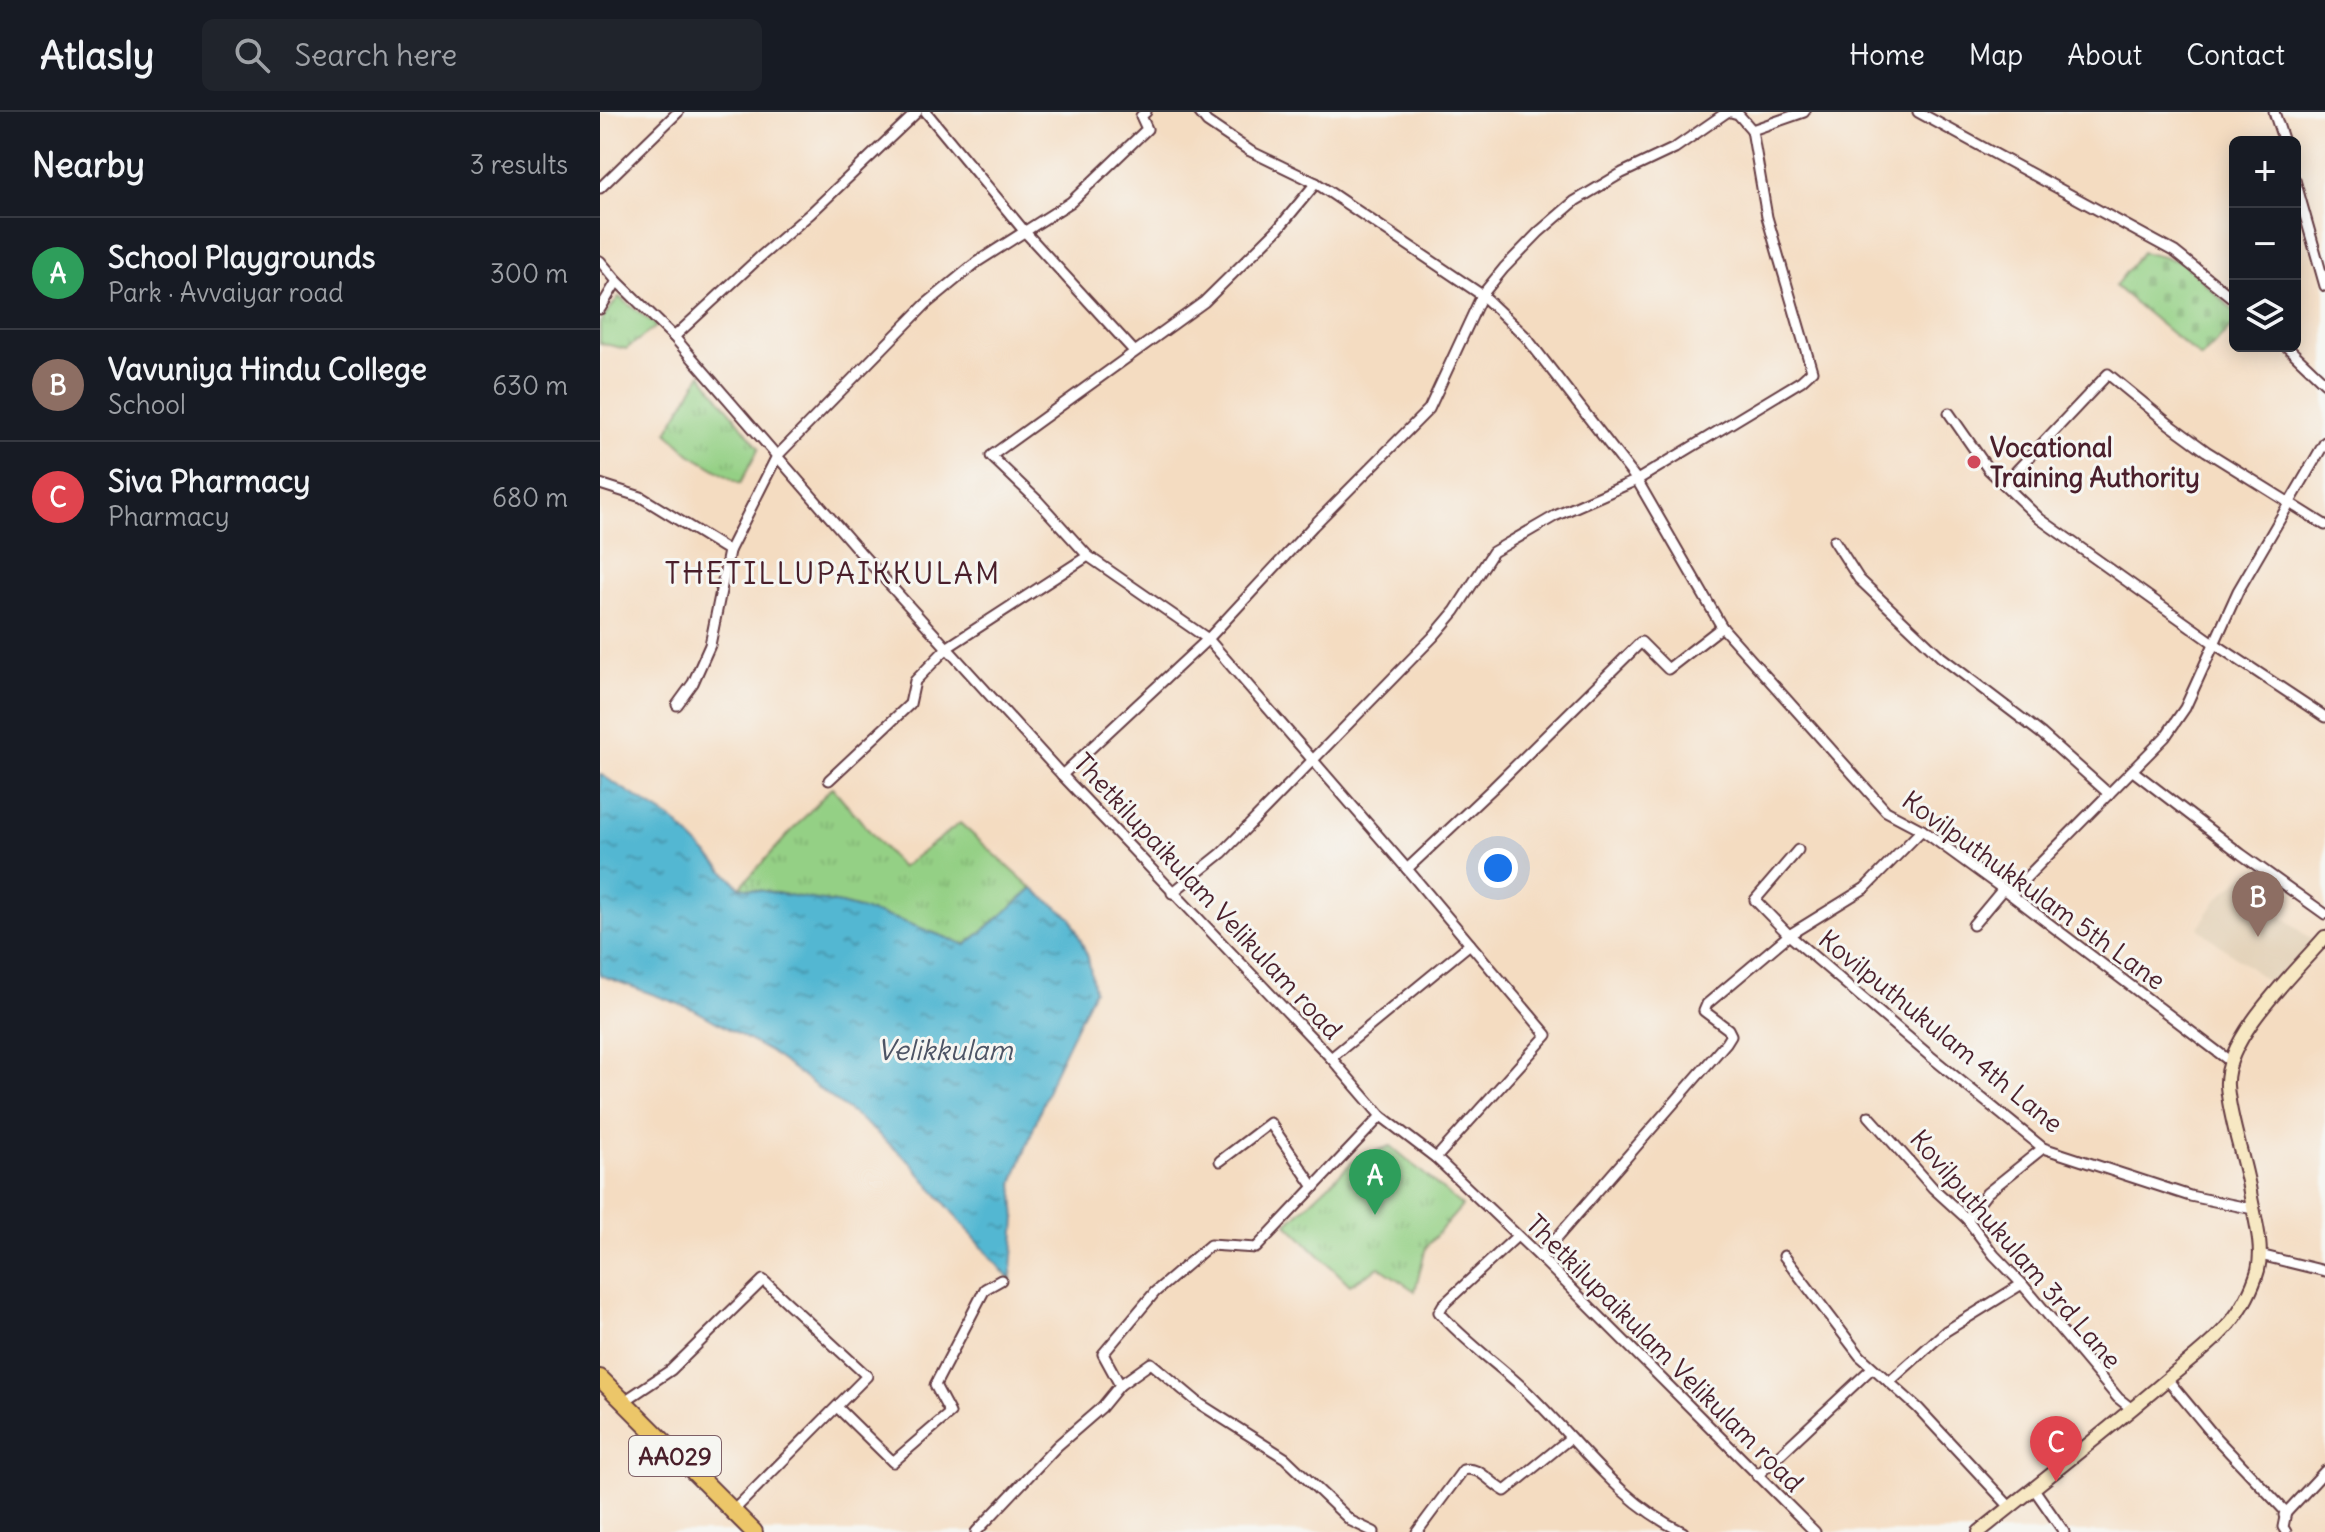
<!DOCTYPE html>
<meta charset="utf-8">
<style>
:root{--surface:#171b24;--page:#20242c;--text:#f1f3f6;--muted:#9ea1a6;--line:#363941;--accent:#d1495b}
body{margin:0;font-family:Delius,sans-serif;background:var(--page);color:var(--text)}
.controls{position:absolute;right:24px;top:24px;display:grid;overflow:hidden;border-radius:12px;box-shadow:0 4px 20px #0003}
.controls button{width:72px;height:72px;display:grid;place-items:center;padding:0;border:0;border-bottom:2px solid var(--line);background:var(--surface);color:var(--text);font:40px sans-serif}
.you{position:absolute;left:898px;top:756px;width:28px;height:28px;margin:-20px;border:6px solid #fff;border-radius:50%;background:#1a73e8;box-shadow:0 0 0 12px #1a73e833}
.badge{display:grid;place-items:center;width:52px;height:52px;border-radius:50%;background:var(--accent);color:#fff;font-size:26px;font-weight:700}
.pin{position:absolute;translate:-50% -66px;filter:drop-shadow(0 2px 4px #0008)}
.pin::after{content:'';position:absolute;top:42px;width:28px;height:24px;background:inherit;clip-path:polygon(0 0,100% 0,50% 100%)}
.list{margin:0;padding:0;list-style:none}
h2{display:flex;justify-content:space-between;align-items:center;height:104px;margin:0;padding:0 32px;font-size:34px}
h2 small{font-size:26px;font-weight:400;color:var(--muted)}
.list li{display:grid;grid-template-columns:52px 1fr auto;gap:24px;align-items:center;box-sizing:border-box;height:112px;padding:0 32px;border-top:2px solid var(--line)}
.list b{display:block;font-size:30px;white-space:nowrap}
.list p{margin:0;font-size:26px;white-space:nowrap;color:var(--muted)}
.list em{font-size:26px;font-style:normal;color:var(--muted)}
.icon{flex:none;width:44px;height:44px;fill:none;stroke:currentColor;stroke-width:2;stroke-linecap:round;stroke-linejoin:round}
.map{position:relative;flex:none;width:1725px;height:1420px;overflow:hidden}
header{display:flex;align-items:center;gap:48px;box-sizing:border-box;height:112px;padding:0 40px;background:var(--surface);border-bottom:2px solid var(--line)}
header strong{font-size:38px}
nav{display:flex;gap:44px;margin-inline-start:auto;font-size:28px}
.search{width:560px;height:72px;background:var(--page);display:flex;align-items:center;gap:20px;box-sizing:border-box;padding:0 28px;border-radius:12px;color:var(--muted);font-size:30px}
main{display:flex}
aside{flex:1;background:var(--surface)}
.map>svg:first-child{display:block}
.built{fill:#e1cdb1}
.grass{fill:url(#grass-tufts);stroke:#6f7858;stroke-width:2}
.cemetery{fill:url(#cemetery-stones);stroke:#6f7858;stroke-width:2}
.water{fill:url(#water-ripples);stroke:#4e6b7e;stroke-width:2}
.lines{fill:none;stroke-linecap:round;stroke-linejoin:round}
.street-casing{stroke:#643b42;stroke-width:13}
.secondary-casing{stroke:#643b42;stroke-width:16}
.highway-casing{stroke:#643b42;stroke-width:20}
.street{stroke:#fff;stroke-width:9}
.secondary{stroke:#f7e8c3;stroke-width:12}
.highway{stroke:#ecc669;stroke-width:16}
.poi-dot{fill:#d1495b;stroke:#f6f6f2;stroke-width:3}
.labels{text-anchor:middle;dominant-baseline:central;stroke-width:6;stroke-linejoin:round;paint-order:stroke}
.shield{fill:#f6f6f2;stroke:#7e6067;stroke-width:2}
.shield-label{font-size:24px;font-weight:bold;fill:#4a1f2b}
.poi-label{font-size:26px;font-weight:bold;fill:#4a1f2b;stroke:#f6f6f2;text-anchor:start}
.street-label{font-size:26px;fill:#4a1f2b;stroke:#f6f6f2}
.water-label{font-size:28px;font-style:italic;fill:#4d5465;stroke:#f6f6f2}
.quarter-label{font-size:30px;letter-spacing:2px;fill:#4a1f2b;stroke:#f6f6f2}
</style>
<header>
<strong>Atlasly</strong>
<div class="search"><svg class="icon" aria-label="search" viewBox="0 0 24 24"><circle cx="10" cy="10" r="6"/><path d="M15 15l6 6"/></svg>Search here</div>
<nav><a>Home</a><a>Map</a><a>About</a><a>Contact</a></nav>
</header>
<main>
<aside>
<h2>Nearby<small>3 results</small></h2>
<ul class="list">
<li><span class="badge" style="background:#2e9e5b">A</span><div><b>School Playgrounds</b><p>Park · Avvaiyar road</p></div><em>300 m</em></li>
<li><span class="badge" style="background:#8d6e63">B</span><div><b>Vavuniya Hindu College</b><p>School</p></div><em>630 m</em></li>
<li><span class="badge" style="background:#e0444e">C</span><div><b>Siva Pharmacy</b><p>Pharmacy</p></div><em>680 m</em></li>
</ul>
</aside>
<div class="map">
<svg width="1725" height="1420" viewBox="0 0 1725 1420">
<defs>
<pattern id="grass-tufts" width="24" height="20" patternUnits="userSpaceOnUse" patternTransform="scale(2)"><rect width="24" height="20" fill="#94d085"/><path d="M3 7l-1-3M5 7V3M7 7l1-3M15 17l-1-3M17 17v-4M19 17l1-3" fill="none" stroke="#81b273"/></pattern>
<pattern id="cemetery-stones" width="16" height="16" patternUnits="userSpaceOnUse" patternTransform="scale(2)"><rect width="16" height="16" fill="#94d085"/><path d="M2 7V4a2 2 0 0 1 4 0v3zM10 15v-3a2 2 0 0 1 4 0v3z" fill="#81b273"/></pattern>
<pattern id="water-ripples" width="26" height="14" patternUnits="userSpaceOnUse" patternTransform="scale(2)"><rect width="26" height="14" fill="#53b7d2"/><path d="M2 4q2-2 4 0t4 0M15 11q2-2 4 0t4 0" fill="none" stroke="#4794ab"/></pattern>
</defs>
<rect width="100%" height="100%" fill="#f6f6f2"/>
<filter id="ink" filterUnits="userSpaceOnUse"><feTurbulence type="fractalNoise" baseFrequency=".0125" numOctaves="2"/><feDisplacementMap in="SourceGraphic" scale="16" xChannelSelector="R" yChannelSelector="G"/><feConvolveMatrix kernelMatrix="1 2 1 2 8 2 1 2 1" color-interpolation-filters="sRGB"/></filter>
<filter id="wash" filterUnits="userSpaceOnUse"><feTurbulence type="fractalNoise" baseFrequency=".006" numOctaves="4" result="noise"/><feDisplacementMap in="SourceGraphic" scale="32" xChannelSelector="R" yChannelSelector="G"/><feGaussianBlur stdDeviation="1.8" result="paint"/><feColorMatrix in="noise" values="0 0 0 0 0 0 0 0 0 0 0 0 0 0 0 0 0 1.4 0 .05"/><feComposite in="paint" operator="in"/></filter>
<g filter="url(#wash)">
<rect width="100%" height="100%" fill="#f4dcc1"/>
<path class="built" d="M1646 762 1657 763 1665 769 1668 776 1653 782 1718 833 1676 876 1598 816 1617 787Z"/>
<g class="grass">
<path d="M19 185 57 214 26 237 0 231V210Z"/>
<path d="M101 262 159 336 140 372 90 342 67 320Z"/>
<path d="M232 675 301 756 360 711 433 777 366 833 299 808 241 792 140 775Z"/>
<path d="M791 1034 862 1094 826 1135 815 1179 779 1155 750 1173 687 1112 758 1045Z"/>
</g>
<path class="cemetery" d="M1542 140 1583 150 1635 200V211L1601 246 1515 174Z"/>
<path class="water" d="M0 662 74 709 140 775 241 792 299 808 366 833 433 777 471 806 488 845 494 878 455 959 413 1071 416 1107 411 1169 310 1050 265 1011 170 940 93 897 0 863Z"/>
</g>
<g filter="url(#ink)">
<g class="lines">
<g class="street-casing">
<g id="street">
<path d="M326 0 425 120 534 239"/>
<path d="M1131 0 1138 2 1152 18"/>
<path d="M1318 0 1575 140 1635 188"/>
<path d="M1674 0 1684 30"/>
<path d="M1695 68 1725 174"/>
<path d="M0 76 78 0"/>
<path d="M0 149 17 169 74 225 260 440 462 663 731 946 781 1004 836 1046 940 1145 1215 1420"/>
<path d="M0 197 17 169"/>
<path d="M74 225 160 145 211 101 317 0"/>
<path d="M1686 234 1725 271"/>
<path d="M1349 301 1388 357 1440 407 1615 532 1725 605"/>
<path d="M0 372 41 385 129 439"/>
<path d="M1404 372 1508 262 1569 312 1606 339 1725 413"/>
<path d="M1234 428 1259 467 1341 545 1442 622 1509 682"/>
<path d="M488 444 438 389 391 344 604 190 678 117 716 71"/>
<path d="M1122 515 1037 368 1201 269 1212 259 1167 105 1152 18 1204 0"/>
<path d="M77 593 93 571 110 533 129 439 177 344 326 192 377 150 471 90 547 17 541 4 546 0"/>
<path d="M1533 659 1641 742 1725 802"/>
<path d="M462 663 608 527 713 414 829 297 882 183 904 156 939 120 975 89 1022 61 1075 36 1127 0"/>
<path d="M229 668 310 592 315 569 348 535 488 444 608 527 807 757"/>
<path d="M1198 738 1155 788 1189 823 1330 944 1443 1036 1590 1084 1653 1097"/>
<path d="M572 781 622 741 833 525 855 499 893 440 955 404 1037 368 925 224 882 183 716 71 650 39 607 10 599 0"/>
<path d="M1410 782 1565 625 1585 596 1638 479 1725 330"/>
<path d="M1373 813 1403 777"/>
<path d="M731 946 870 832 807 757 893 676 1041 530 1068 557 1122 515 1286 699 1322 718 1410 782 1631 950"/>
<path d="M1269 1004 1333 1076 1367 1107 1394 1143 1422 1172 1518 1286 1532 1297"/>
<path d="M836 1046 947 923 870 832"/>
<path d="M620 1049 670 1011 714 1075"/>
<path d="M1367 1107 1387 1081 1443 1036"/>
<path d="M916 1125 843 1193 839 1200C863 1228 895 1250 922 1275 976 1325 1015 1388 1083 1420"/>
<path d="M1660 1143 1725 1159"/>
<path d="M1184 1144 1260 1244 1318 1296 1410 1395"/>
<path d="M940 1145 1126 931 1131 923 1128 917 1104 899 1107 892 1189 823 1265 776 1322 718"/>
<path d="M1567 1267 1616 1326 1686 1400 1683 1415 1686 1420"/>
<path d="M1289 1270 1346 1219 1422 1172"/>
<path d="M520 1273 551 1251 600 1292 685 1346 751 1409 774 1420"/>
<path d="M23 1290 71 1258 163 1168 267 1264 132 1400"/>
<path d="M237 1295 293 1350 350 1301 335 1273 385 1177 401 1168"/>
<path d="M1157 1364 1272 1256"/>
<path d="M1434 1377 1464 1420"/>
<path d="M1684 1403 1725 1359"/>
<path d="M376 1420 457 1334 502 1295 520 1273 503 1242 555 1180 610 1133 656 1136 781 1004"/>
<path d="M817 1420 863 1358C879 1353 890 1371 905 1379L969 1327"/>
</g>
</g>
<g class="secondary-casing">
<path id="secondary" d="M1379 1420C1439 1372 1499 1325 1558 1275 1581 1255 1610 1235 1630 1211 1642 1197 1653 1176 1658 1158 1664 1134 1654 1104 1650 1080 1644 1045 1630 1010 1627 974 1624 926 1695 860 1725 825"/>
</g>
<g class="highway-casing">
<path id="highway" d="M0 1266 154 1420"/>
</g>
<use href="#street" class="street"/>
<use href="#secondary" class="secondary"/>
<use href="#highway" class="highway"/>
</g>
</g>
<circle class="poi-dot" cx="1374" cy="350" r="8"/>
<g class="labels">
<rect class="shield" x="29" y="1324" width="92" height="40" rx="6"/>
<g class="shield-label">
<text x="75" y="1344">AA029</text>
</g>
<g class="poi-label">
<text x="1390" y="335">Vocational<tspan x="1390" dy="30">Training Authority</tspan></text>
</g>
<g class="street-label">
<text transform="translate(1434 778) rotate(36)">Kovilputhukkulam 5th Lane</text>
<text transform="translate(608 784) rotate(47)">Thetkilupaikulam Velikulam road</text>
<text transform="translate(1341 919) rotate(39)">Kovilputhukulam 4th Lane</text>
<text transform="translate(1416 1137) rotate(49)">Kovilputhukulam 3rd Lane</text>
<text transform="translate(1065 1241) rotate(45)">Thetkilupaikulam Velikulam road</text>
</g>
<g class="water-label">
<text x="345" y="938">Velikkulam</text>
</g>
<g class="quarter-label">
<text x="233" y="461">THETILLUPAIKKULAM</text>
</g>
</g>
</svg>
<div class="controls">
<button>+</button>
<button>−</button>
<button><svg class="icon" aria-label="layers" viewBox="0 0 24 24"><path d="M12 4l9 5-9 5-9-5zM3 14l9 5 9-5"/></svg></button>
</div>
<div class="you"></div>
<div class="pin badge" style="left:775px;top:1103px;background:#2e9e5b">A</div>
<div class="pin badge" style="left:1658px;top:825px;background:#8d6e63">B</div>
<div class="pin badge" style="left:1456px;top:1370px;background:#e0444e">C</div>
</div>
</main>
